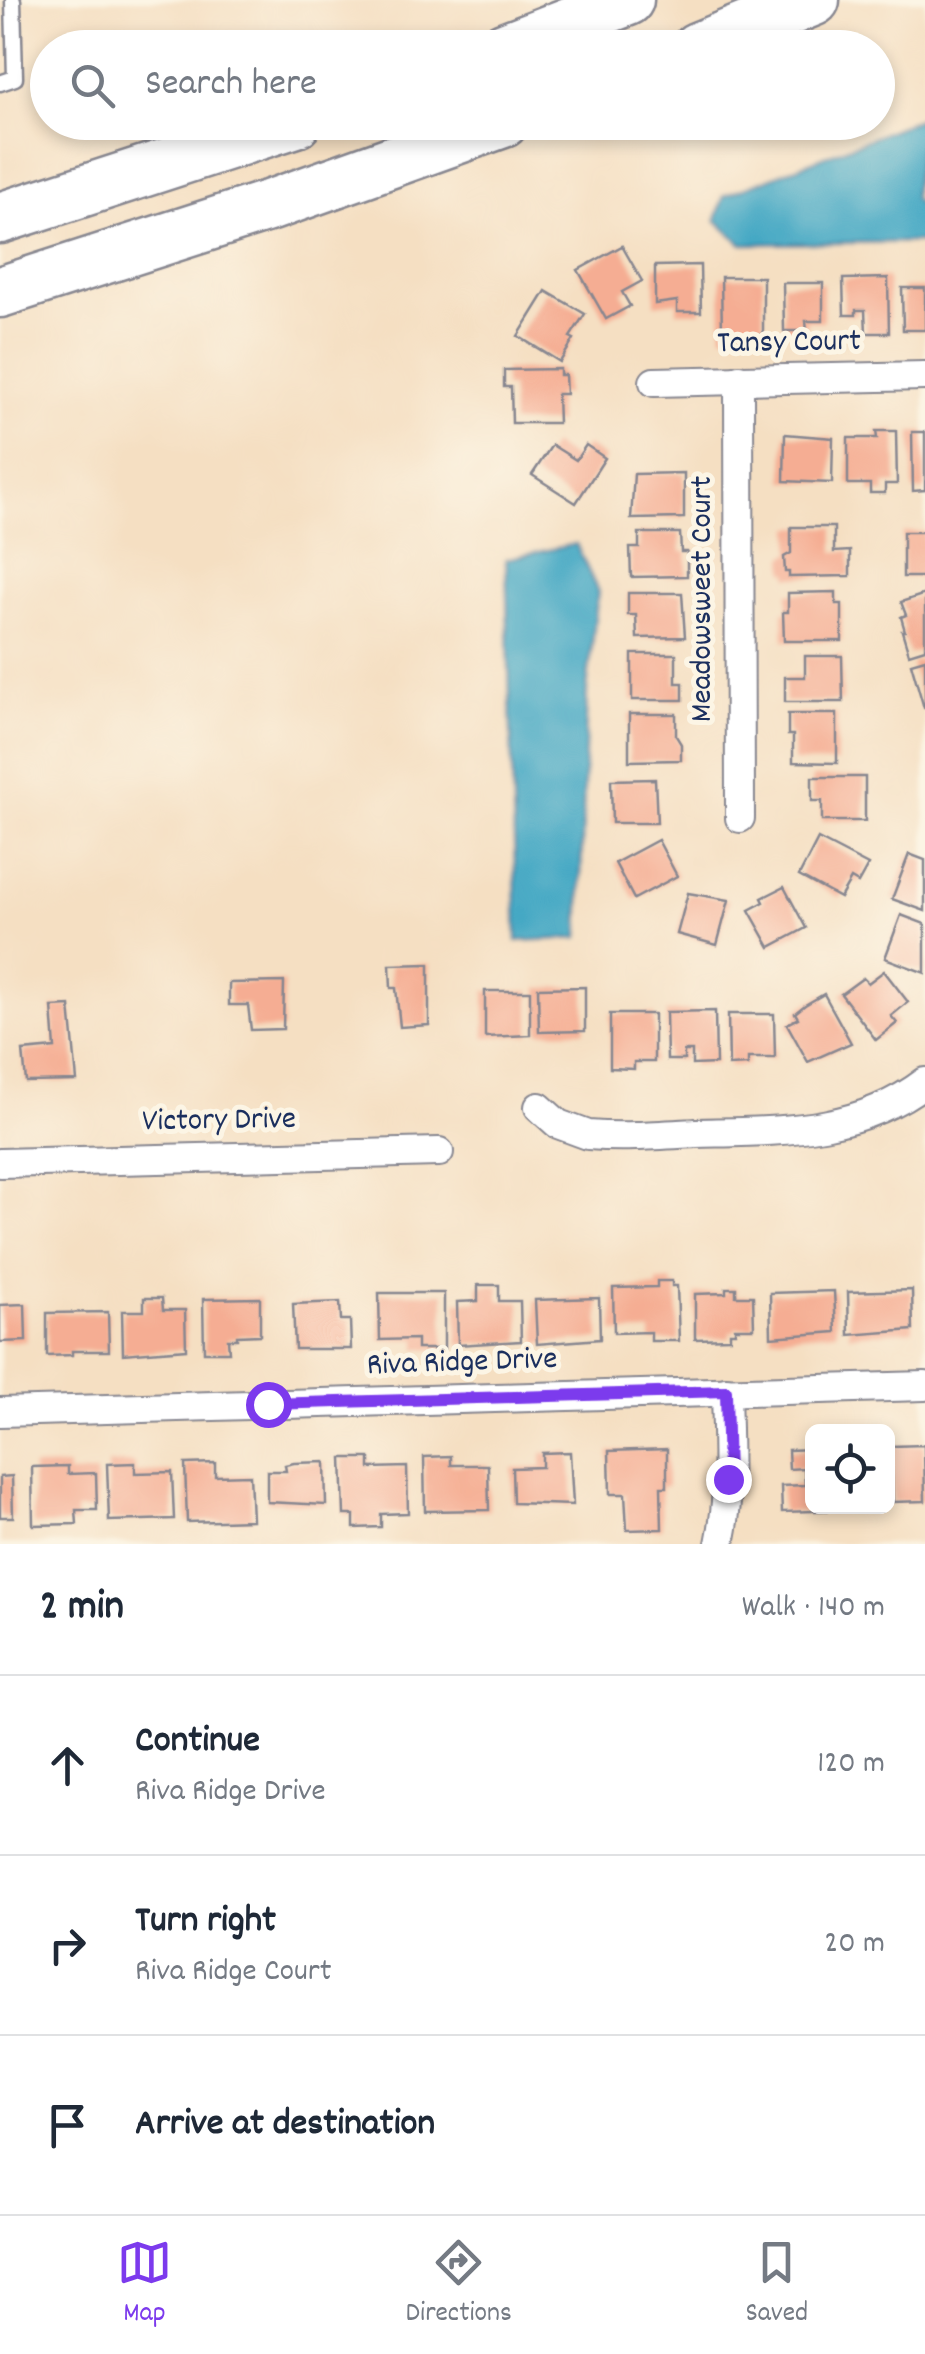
<!DOCTYPE html>
<meta charset="utf-8">
<style>
:root{--surface:#fff;--page:#f2f2f3;--text:#1f2937;--muted:#747a83;--line:#e0e1e3;--accent:#7c3aed}
body{margin:0;font-family:Dekko,sans-serif;background:var(--page);color:var(--text)}
.controls{position:absolute;right:30px;bottom:30px;display:grid;overflow:hidden;border-radius:15px;box-shadow:0 5px 15px #0003}
.controls button{width:90px;height:90px;display:grid;place-items:center;padding:0;border:0;border-bottom:2px solid var(--line);background:var(--surface);color:var(--text);font:50px sans-serif}
.stop{position:absolute;width:30px;height:30px;margin:-22px;border:8px solid #7c3aed;border-radius:50%;background:#fff}
.stop.end{background:#7c3aed;border-color:#fff;box-shadow:0 2px 10px #0008}
.list{margin:0;padding:0;list-style:none}
h2{display:flex;justify-content:space-between;align-items:center;height:130px;margin:0;padding:0 40px;font-size:42px}
h2 small{font-size:32px;font-weight:400;color:var(--muted)}
.list li{display:grid;grid-template-columns:65px 1fr auto;gap:30px;align-items:center;box-sizing:border-box;height:180px;padding:0 40px;border-top:2px solid var(--line)}
.list b{display:block;font-size:38px;white-space:nowrap}
.list p{margin:0;font-size:32px;white-space:nowrap;color:var(--muted)}
.list em{font-size:32px;font-style:normal;color:var(--muted)}
.icon{flex:none;width:55px;height:55px;fill:none;stroke:currentColor;stroke-width:2;stroke-linecap:round;stroke-linejoin:round}
.map{position:relative;flex:none;width:925px;height:1544px;overflow:hidden}
.search{position:absolute;background:var(--surface);box-shadow:0 5px 15px #0003;left:30px;right:30px;top:30px;height:110px;display:flex;align-items:center;gap:25px;box-sizing:border-box;padding:0 35px;border-radius:55px;color:var(--muted);font-size:38px}
.sheet{height:670px;background:var(--surface)}
nav{display:flex;justify-content:space-around;align-items:center;box-sizing:border-box;height:140px;border-top:2px solid var(--line);background:var(--surface);font-size:28px;color:var(--muted)}
nav a{display:grid;justify-items:center;gap:5px}
nav .on{color:var(--accent)}
.map>svg:first-child{display:block}
.water{fill:#44a8c4;stroke:#306c91;stroke-width:2.5}
.building{fill:#f5ad93}
.lines{fill:none;stroke-linecap:round;stroke-linejoin:round}
.lane-casing{stroke:#888790;stroke-width:19}
.street-casing{stroke:#888790;stroke-width:32}
.highway-casing{stroke:#888790;stroke-width:55}
.lane{stroke:#fff;stroke-width:14}
.street{stroke:#fff;stroke-width:28}
.highway{stroke:#fff;stroke-width:50}
.route{stroke:#7c3aed;stroke-width:12}
.labels{text-anchor:middle;dominant-baseline:central;stroke-width:10;stroke-linejoin:round;paint-order:stroke}
.street-label{font-size:32px;fill:#1b2f5e;stroke:#fcf5e5}
</style>
<div class="map">
<svg width="925" height="1544" viewBox="0 0 925 1544">
<rect width="100%" height="100%" fill="#fcf5e5"/>
<filter id="ink" filterUnits="userSpaceOnUse"><feTurbulence type="fractalNoise" baseFrequency=".01" numOctaves="2"/><feDisplacementMap in="SourceGraphic" scale="20" xChannelSelector="R" yChannelSelector="G"/><feConvolveMatrix kernelMatrix="1 2 1 2 8 2 1 2 1" color-interpolation-filters="sRGB"/></filter>
<filter id="wash" filterUnits="userSpaceOnUse"><feTurbulence type="fractalNoise" baseFrequency=".0048" numOctaves="4" result="noise"/><feDisplacementMap in="SourceGraphic" scale="40" xChannelSelector="R" yChannelSelector="G"/><feGaussianBlur stdDeviation="2.25" result="paint"/><feColorMatrix in="noise" values="0 0 0 0 0 0 0 0 0 0 0 0 0 0 0 0 0 1.4 0 .05"/><feComposite in="paint" operator="in"/></filter>
<g filter="url(#wash)">
<rect width="100%" height="100%" fill="#f5dfc2"/>
<g class="water">
<path d="M924 117 913 198 925 209V242L742 244 716 220 724 196Z"/>
<path d="M576 544 598 592 587 689 579 938 517 941 506 559Z"/>
</g>
<g id="blocks">
<g class="building">
<path d="M622 246 642 281 622 292 630 306 606 319 578 270Z"/>
<path d="M700 265 701 312H677V301L655 304V266Z"/>
<path d="M721 277H763V335H722Z"/>
<path d="M888 278 889 333H866L865 310H856V315H844L843 279Z"/>
<path d="M783 283H823V321H806L807 331H784Z"/>
<path d="M902 288H925V330H903Z"/>
<path d="M546 291 585 314 570 337 574 339 560 362 518 336Z"/>
<path d="M560 369V375H565L566 394H557L558 423H512L511 387H504V370Z"/>
<path d="M876 431H896L897 484H885V493H870V484H848V438H877Z"/>
<path d="M912 432H925V490L913 491Z"/>
<path d="M785 434 833 438 832 483 784 481Z"/>
<path d="M552 445 576 460 586 445 605 458 576 503 532 475Z"/>
<path d="M684 473V518L631 519 634 474Z"/>
<path d="M791 527H834V552L850 551V576L789 577V572H785L784 557 791 553Z"/>
<rect x="903" y="532" width="22" height="45"/>
<path d="M639 533H680L681 552H687V576L631 577 630 548H639Z"/>
<path d="M836 592V604H842V641H784L783 612H788V593Z"/>
<path d="M628 593H682L685 637 637 638 636 615H628Z"/>
<path d="M925 594V649L909 654 902 631H905L901 617 906 615 901 602Z"/>
<path d="M632 654H676V683H683V700H632Z"/>
<path d="M805 656H842L843 702H785V677H805Z"/>
<path d="M925 659V708H924L911 663Z"/>
<path d="M629 714H676V736L681 744V760L629 761Z"/>
<path d="M788 714H837V763L793 762V735H788Z"/>
<path d="M812 777H865V821H822V801H812Z"/>
<path d="M655 779 657 823H612L611 780Z"/>
<path d="M818 839 868 865 858 883 851 879 840 898 799 876Z"/>
<path d="M658 840 677 876 634 899 615 863Z"/>
<path d="M909 854 925 860V911L892 899Z"/>
<path d="M784 887 806 928 770 947 749 910 764 902 762 898Z"/>
<path d="M688 893 729 900 717 945 677 934Z"/>
<path d="M901 915 925 924V973L885 958Z"/>
<path d="M429 964V1025L400 1027 396 988H391L390 965Z"/>
<path d="M884 971 908 1002 891 1016 897 1023 876 1040 841 994 863 978 868 983Z"/>
<path d="M284 982 283 1029 251 1030 248 1005H229V983Z"/>
<path d="M585 987V1031L539 1032 538 988Z"/>
<path d="M485 991H530V1035L485 1037Z"/>
<path d="M824 994 851 1043 808 1062 787 1024 798 1018 795 1013 805 1005Z"/>
<path d="M70 1006 77 1081 26 1082 23 1051 55 1048 52 1007Z"/>
<path d="M715 1011 716 1064 692 1065V1051H684V1060H667L666 1012Z"/>
<path d="M610 1014H654V1062H634V1069L610 1068Z"/>
<path d="M728 1014H774L775 1058H748V1065L729 1066Z"/>
<path d="M657 1281H672V1286H677L679 1341H651V1332L614 1333 613 1288 657 1287Z"/>
<path d="M478 1285H499V1301H520L521 1341 458 1345 457 1302 478 1301Z"/>
<path d="M726 1288H736V1296H753L754 1328H735V1332H730V1338L695 1339V1294L726 1293Z"/>
<path d="M912 1290 913 1330 849 1335 848 1292Z"/>
<path d="M834 1291 836 1332 771 1337 770 1293Z"/>
<path d="M379 1293H444V1349H417V1339L380 1340Z"/>
<path d="M144 1298H162L163 1310H185L186 1349 123 1354 122 1311H144Z"/>
<path d="M260 1298V1335L237 1336V1339H228L229 1352H204L203 1299Z"/>
<path d="M599 1298 600 1339 537 1344 535 1300Z"/>
<path d="M340 1302 341 1320H350L351 1349H295L293 1304Z"/>
<path d="M25 1304 26 1341 0 1342V1305Z"/>
<path d="M108 1312 109 1351H72V1355L47 1356V1313Z"/>
<path d="M924 1445 925 1501 893 1502 891 1446Z"/>
<path d="M667 1449V1487H661L662 1529 627 1530 625 1494H610L609 1451Z"/>
<path d="M812 1449V1506H848V1510L782 1512 781 1486 805 1485 804 1468 789 1469 788 1450Z"/>
<path d="M570 1452 573 1505 513 1503 512 1468 542 1467V1453Z"/>
<path d="M451 1456V1465H488L489 1510 425 1511 424 1457Z"/>
<path d="M342 1458H370V1468L407 1467 408 1513 381 1514V1527L354 1528V1515H344Z"/>
<path d="M325 1462 326 1505 267 1502V1471H286L285 1465 294 1463Z"/>
<path d="M135 1463V1473L172 1472 174 1519 109 1521 107 1464Z"/>
<path d="M215 1463V1476L250 1475 252 1520 187 1522 185 1464Z"/>
<path d="M68 1466V1474L96 1473 97 1510H76L77 1524 33 1525 32 1467Z"/>
<path d="M12 1476 13 1517H0V1477Z"/>
</g>
</g>
</g>
<g filter="url(#ink)">
<use href="#blocks" fill-opacity="0" stroke="#888790" stroke-width="2.5"/>
<g class="lines">
<g class="lane-casing">
<path id="lane" d="M0 83 15 78 13 0"/>
</g>
<g class="street-casing">
<g id="street">
<path d="M739 379 740 818"/>
<path d="M654 382 925 376"/>
<path d="M539 1107 558 1124 588 1135C624 1138 661 1135 696 1133 778 1131 857 1134 925 1082"/>
<path d="M0 1163 439 1152"/>
<path d="M0 1412 925 1386"/>
<path d="M720 1544C731 1493 727 1443 726 1391"/>
</g>
</g>
<g class="highway-casing">
<g id="highway">
<path d="M504 48 628 0"/>
<path d="M697 48 814 0"/>
<path d="M0 218 296 122"/>
<path d="M0 292 271 205 503 122"/>
</g>
</g>
<use href="#lane" class="lane"/>
<use href="#street" class="street"/>
<use href="#highway" class="highway"/>
</g>
</g>
<g class="lines" filter="url(#ink)">
<path class="route" d="M268 1404 726 1391 728 1479"/>
</g>
<g class="labels">
<g class="street-label">
<text transform="translate(789 344) rotate(-1)">Tansy Court</text>
<text transform="translate(704 599) rotate(-90)">Meadowsweet Court</text>
<text transform="translate(219 1122) rotate(-1)">Victory Drive</text>
<text transform="translate(462 1364) rotate(-2)">Riva Ridge Drive</text>
</g>
</g>
</svg>
<div class="controls">
<button><svg class="icon" aria-label="locate" viewBox="0 0 24 24"><circle cx="12" cy="12" r="6"/><path d="M12 2v4M12 18v4M2 12h4M18 12h4"/></svg></button>
</div>
<div class="stop" style="left:268px;top:1404px"></div>
<div class="stop end" style="left:728px;top:1479px"></div>
<div class="search"><svg class="icon" aria-label="search" viewBox="0 0 24 24"><circle cx="10" cy="10" r="6"/><path d="M15 15l6 6"/></svg>Search here</div>
</div>
<section class="sheet">
<h2>2 min<small>Walk · 140 m</small></h2>
<ul class="list">
<li><svg class="icon" aria-label="ahead" viewBox="0 0 24 24"><path d="M12 20V5M6 11l6-6 6 6"/></svg><div><b>Continue</b><p>Riva Ridge Drive</p></div><em>120 m</em></li>
<li><svg class="icon" aria-label="right" viewBox="0 0 24 24"><path d="M7 20v-9h11M14 6l5 5-5 5"/></svg><div><b>Turn right</b><p>Riva Ridge Court</p></div><em>20 m</em></li>
<li><svg class="icon" aria-label="arrive" viewBox="0 0 24 24"><path d="M6 21V4h12l-3 4 3 4H6"/></svg><div><b>Arrive at destination</b></div></li>
</ul>
</section>
<nav>
<a class="on"><svg class="icon" aria-label="map" viewBox="0 0 24 24"><path d="M3 6l6-2 6 2 6-2v14l-6 2-6-2-6 2zM9 4v14M15 6v14"/></svg>Map</a>
<a><svg class="icon" aria-label="directions" viewBox="0 0 24 24"><path d="M12 3l9 9-9 9-9-9zM9 14v-3h6M13 9l2 2-2 2"/></svg>Directions</a>
<a><svg class="icon" aria-label="saved" viewBox="0 0 24 24"><path d="M7 4h10v16l-5-4-5 4z"/></svg>Saved</a>
</nav>
